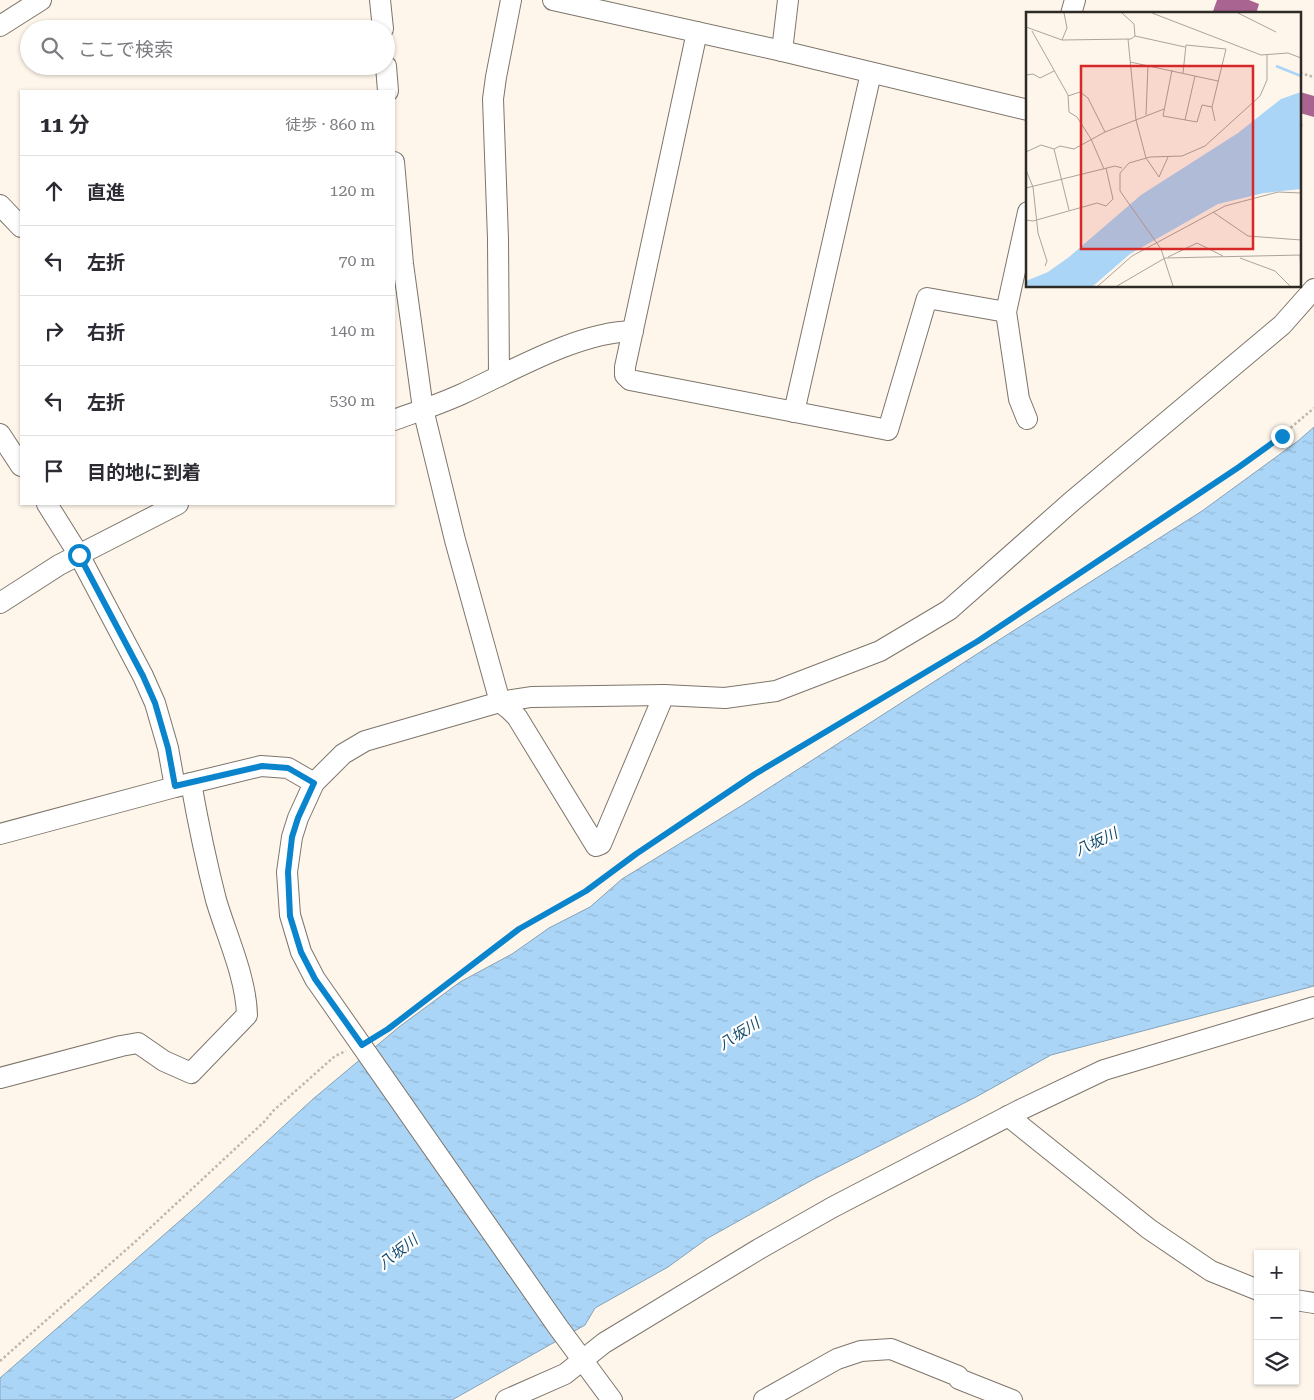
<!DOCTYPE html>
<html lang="ja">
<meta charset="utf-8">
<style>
:root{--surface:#fff;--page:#f7f7f7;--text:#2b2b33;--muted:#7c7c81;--line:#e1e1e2}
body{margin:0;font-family:"Roboto Serif","Noto Sans JP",serif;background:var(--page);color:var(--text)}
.controls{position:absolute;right:15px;bottom:15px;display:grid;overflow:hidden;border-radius:0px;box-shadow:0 1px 4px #0004}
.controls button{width:45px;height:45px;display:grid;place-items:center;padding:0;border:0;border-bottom:1px solid var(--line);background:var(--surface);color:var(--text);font:25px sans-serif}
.stop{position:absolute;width:15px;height:15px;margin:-11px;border:4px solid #0a85cd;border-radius:50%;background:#fff}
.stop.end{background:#0a85cd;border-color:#fff;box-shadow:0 1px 5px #0008}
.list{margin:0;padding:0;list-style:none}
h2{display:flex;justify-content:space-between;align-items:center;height:65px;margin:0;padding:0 20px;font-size:21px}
h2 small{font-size:16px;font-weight:400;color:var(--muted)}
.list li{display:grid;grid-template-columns:32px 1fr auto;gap:15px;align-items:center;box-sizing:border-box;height:70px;padding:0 20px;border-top:1px solid var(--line)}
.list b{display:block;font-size:19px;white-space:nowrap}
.list em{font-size:16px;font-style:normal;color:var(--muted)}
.icon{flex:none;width:28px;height:28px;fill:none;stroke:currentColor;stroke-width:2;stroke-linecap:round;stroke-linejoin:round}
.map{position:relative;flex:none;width:1314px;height:1400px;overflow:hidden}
.search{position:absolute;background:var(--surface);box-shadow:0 1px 4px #0004;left:20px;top:20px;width:375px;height:55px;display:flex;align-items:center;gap:12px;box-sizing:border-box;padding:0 18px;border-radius:28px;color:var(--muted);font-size:19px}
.panel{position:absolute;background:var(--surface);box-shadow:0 1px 4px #0004;left:20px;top:90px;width:375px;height:415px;border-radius:0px}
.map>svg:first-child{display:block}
.water{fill:url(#water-ripples);stroke:#85a2b8}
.building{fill:#a96492}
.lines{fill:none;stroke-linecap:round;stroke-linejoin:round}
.minor-casing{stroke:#7d756b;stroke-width:22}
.path{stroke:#beb7ae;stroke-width:2.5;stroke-dasharray:2.5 2.5;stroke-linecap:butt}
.minor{stroke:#fff;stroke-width:20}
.route{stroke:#0a85cd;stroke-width:6}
.labels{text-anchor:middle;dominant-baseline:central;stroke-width:4.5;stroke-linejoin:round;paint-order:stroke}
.water-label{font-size:15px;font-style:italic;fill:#144d70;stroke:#fff}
.inset-river{fill:none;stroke:#aad5f6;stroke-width:2.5}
.inset-road{fill:none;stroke:#aba49c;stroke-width:1}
.view{fill:#d62828;fill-opacity:0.15;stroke:#d62828;stroke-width:2.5}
.inset-edge{fill:none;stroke:#2e2a26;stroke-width:2.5}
</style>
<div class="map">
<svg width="1314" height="1400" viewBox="0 0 1314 1400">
<defs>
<pattern id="water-ripples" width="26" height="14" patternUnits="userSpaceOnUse" patternTransform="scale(1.25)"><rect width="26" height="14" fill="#aad5f6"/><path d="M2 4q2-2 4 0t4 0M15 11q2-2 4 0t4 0" fill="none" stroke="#93b7d3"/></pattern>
</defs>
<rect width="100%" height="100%" fill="#fef6ea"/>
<path class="water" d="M1314 427V986L1051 1055 976 1097 814 1179 708 1238 668 1267 595 1308 585 1325 452 1400H0V1378L198 1205 313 1099 399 1027 460 982 512 954 549 928 590 907 622 879 741 806 991 645 1202 511 1298 441Z"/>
<g class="building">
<path d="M1217 0H1249L1259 4 1256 14H1212Z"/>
<path d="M1300 92 1314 96V117L1300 113Z"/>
</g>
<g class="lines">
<g class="minor-casing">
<g id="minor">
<path d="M380 0 383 29"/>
<path d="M553 0 782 51 1028 110"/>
<path d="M1071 14 1075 0"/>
<path d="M0 26 41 0"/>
<path d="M697 32 625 367V375L630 380 888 430 927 298 1006 312"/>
<path d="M782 51 788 0"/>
<path d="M386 66 388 91"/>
<path d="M394 162 403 264 423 409 455 540 500 702 510 710 517 717 596 846 601 844 664 695"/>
<path d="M0 205 21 227"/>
<path d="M499 376 498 239 493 99 496 77 511 0"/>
<path d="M794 412 871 73"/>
<path d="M1027 419 1019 399 1006 312 1028 212"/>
<path d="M394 420C416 412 440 404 462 394 512 371 578 332 633 331"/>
<path d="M0 434 21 466"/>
<path d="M47 504 79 555 143 676 155 703 168 748 175 787"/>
<path d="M0 603 59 565 178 504"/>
<path d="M0 834 175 787 261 766 288 768 314 783"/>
<path d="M0 1078 121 1046 138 1043 164 1061 191 1073 247 1015C246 977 227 937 216 900 206 861 198 822 191 783"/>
<path d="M1008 1116 1149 1229 1211 1271 1258 1290"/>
<path d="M1295 1300 1314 1303"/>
<path d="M506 1400 565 1374 604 1343 759 1249 833 1207 1020 1110 1104 1070 1314 1007"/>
<path d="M612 1400 558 1327 315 979 301 952 290 915 287 872 292 837 298 818 314 783 343 754 365 741 500 702 531 697 664 695 725 698 776 691 880 651 949 610 1070 503 1282 325 1314 289"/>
<path d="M764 1400 837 1359 861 1351 891 1349 958 1376 959 1379 1012 1400"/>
</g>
</g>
<g class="path">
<path d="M1089 12 1095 14"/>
<path d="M1300 73 1314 77"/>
<path d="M1300 125 1304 126"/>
<path d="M376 1037 388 1029 519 929 586 891 697 812 755 774 978 641 1267 448 1314 408"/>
<path d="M0 1361 136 1241 265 1121 273 1111 335 1056 346 1051"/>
</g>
<use href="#minor" class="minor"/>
</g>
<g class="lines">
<path class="route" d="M79 555 143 676 155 703 168 748 175 786 262 766 288 768 314 783 298 818 292 837 288 872 290 916 301 952 315 979 362 1045 388 1029 519 929 586 891 636 854 755 774 978 641 1239 467 1282 436"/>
</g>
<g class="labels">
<g class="water-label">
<text transform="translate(1096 842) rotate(-25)">八坂川</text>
<text transform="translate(739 1034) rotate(-32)">八坂川</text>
<text transform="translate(398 1252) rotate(-38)">八坂川</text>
</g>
</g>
<g transform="translate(1026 12)">
<rect width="275" height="275" fill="#fef6ea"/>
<path d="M275 80V177L238 181 192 192 104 242 67 274H0V269L22 260 43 245 115 183 212 121 255 87Z" fill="#aad5f6"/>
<path class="inset-river" d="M250 54 275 64"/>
<path class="inset-road" d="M96 1 108 12 109 24M126 1 235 43 262 41 275 46M212 1 250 20M0 15 36 28 105 27 109 24 159 35M6 19 42 83 43 100 51 105 65 127 78 157M102 27 110 108 120 146 133 165 142 145M36 28 41 16 38 1M104 50 192 69M146 58 137 104 171 110 176 93 186 95M157 61 160 33 200 37 186 95 189 109M0 63 7 62 14 66 28 59M42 84 54 80 62 86 79 120M120 103 122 53M159 108 169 64M28 137 34 134 48 137 79 120 138 97M0 140 15 133 28 137 43 198M0 158 7 175 12 221 21 249 19 254M0 176 89 154 96 156M187 200 222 224 275 228M0 208 7 209 71 191 80 194 87 187 80 156M274 243 275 263M142 245 171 231 197 244M214 246 249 259 264 274M72 274 106 244 199 194 252 180 275 181M91 274 139 246 275 243M147 274 135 237 94 179V161L103 151 124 145 156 144 179 134 234 84 241 68V43"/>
<path class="view" d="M55 54H227V237H55Z"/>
<rect width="275" height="275" class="inset-edge"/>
</g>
</svg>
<div class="controls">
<button>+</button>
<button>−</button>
<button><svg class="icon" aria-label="layers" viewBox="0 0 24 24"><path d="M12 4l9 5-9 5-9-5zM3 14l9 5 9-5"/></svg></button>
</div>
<div class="stop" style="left:79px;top:555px"></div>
<div class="stop end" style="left:1282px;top:436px"></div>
<div class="search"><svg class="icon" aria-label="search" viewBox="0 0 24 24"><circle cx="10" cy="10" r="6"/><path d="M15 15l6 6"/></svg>ここで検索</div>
<section class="panel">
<h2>11 分<small>徒歩 · 860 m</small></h2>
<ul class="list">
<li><svg class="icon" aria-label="ahead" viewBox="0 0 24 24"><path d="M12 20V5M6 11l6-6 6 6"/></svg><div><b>直進</b></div><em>120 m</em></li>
<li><svg class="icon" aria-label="left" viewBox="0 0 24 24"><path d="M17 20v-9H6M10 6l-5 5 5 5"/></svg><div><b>左折</b></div><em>70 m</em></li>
<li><svg class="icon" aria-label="right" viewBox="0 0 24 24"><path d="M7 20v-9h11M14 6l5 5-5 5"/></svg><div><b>右折</b></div><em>140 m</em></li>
<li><svg class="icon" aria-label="left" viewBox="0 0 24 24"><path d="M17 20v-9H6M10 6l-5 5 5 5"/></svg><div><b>左折</b></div><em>530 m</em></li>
<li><svg class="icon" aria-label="arrive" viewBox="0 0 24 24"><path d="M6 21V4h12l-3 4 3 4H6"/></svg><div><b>目的地に到着</b></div></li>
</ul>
</section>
</div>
